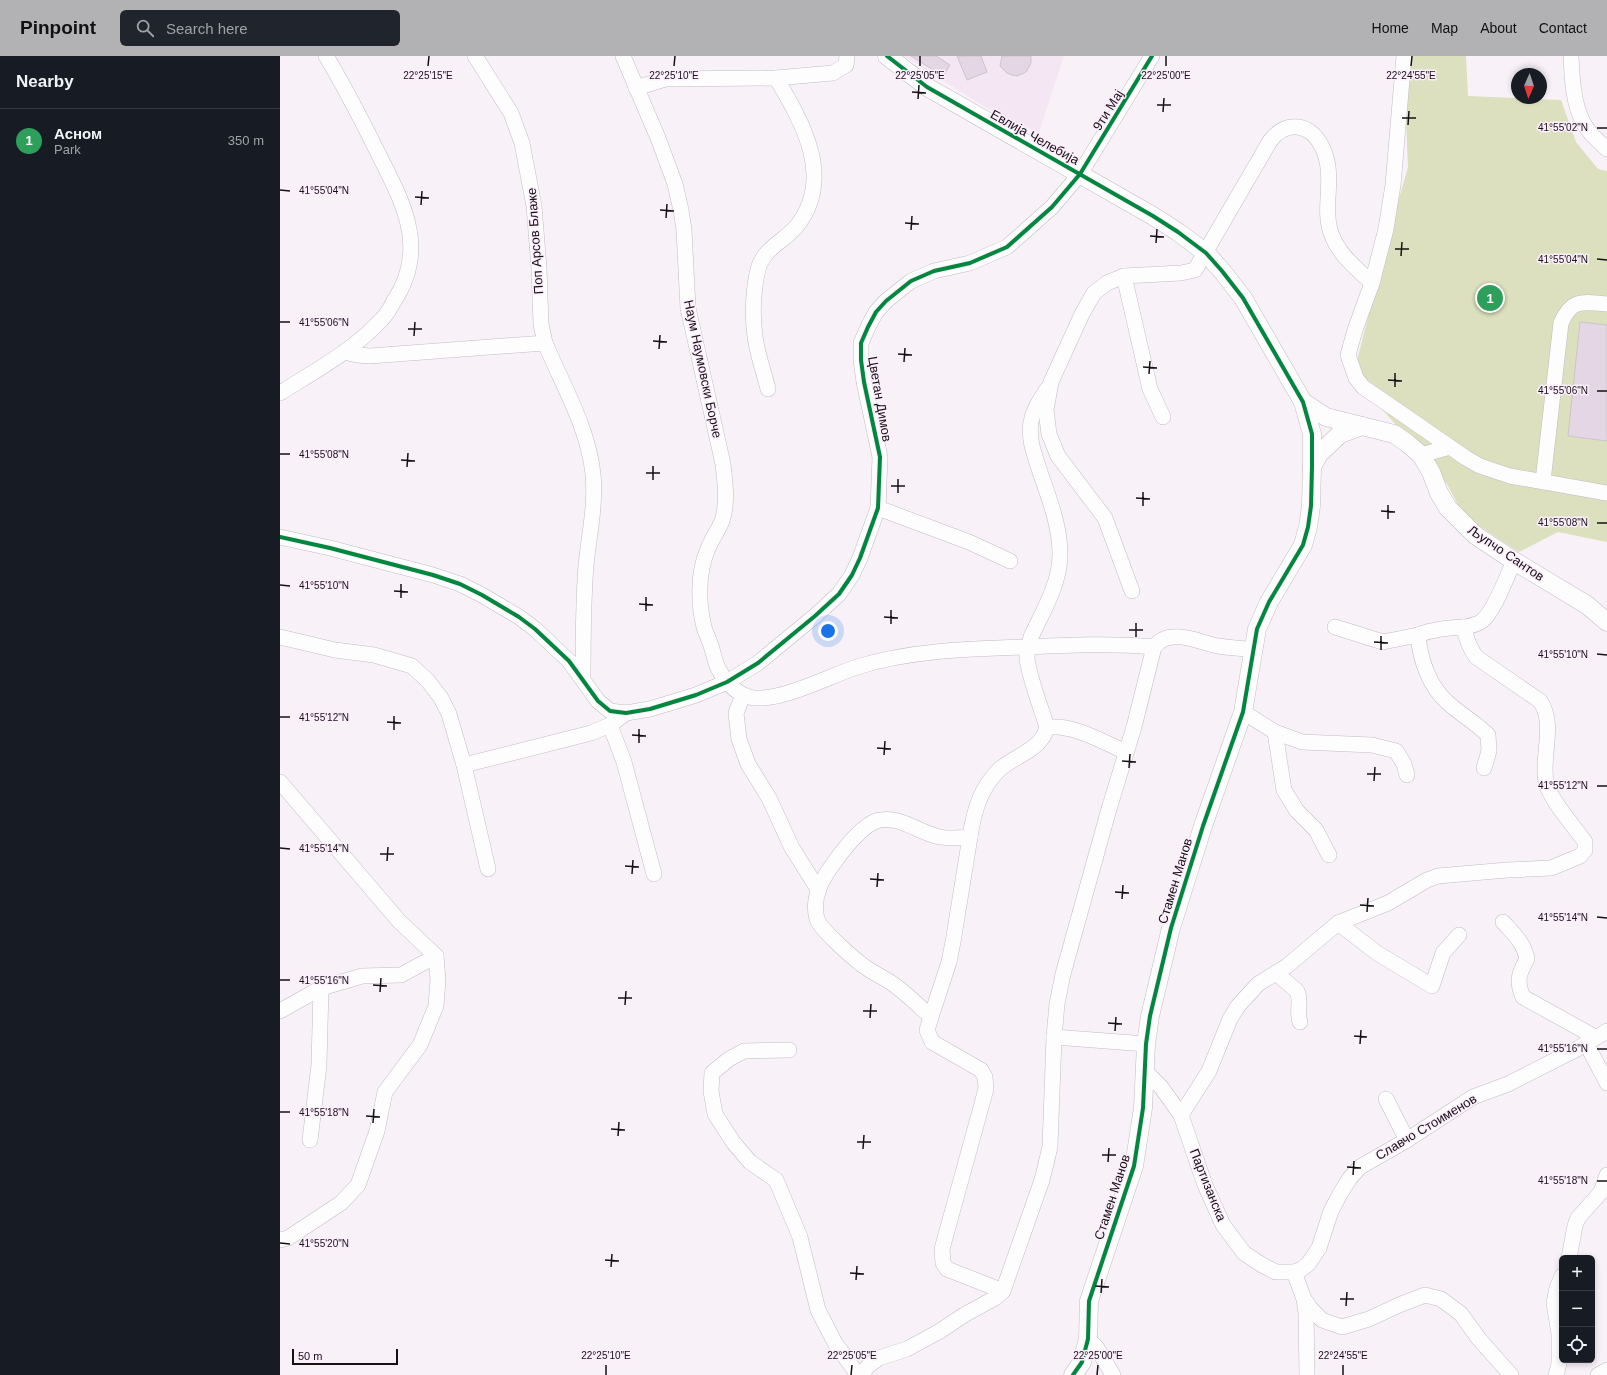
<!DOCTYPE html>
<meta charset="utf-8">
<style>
:root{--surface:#171b24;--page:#20242c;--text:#f1f3f6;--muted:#9ea1a6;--line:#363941;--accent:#b2b1b4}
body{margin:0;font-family:Helvetica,sans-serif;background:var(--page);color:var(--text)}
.controls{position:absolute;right:12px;bottom:12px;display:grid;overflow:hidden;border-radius:6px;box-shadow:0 2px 6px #0003}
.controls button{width:36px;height:36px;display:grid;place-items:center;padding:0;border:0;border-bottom:1px solid var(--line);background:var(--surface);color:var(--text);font:20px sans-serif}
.compass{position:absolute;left:1231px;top:12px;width:36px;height:36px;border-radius:50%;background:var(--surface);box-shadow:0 2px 6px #0003;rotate:183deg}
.scale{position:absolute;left:12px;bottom:10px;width:106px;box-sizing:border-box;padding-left:4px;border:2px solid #161115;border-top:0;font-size:11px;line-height:14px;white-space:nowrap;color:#161115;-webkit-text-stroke:3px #fceefc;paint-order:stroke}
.you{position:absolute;left:548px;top:575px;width:14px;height:14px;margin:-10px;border:3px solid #fff;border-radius:50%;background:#1a73e8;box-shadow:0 0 0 6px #1a73e833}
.badge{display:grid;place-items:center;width:26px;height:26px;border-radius:50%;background:var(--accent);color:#fff;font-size:13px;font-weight:700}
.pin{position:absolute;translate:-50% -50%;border:2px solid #fff;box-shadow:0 1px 4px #0006}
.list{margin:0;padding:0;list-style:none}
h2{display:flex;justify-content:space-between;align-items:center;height:52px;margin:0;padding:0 16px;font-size:17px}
h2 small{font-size:13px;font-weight:400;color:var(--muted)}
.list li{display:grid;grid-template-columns:26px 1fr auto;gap:12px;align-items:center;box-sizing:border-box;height:64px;padding:0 16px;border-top:1px solid var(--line)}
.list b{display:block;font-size:15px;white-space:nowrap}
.list p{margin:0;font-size:13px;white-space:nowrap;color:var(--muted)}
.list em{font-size:13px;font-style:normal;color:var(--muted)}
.icon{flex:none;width:22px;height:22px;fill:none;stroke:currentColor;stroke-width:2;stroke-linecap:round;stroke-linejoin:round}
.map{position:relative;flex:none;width:1327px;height:1319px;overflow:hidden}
header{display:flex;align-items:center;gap:24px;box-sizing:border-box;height:56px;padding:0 20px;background:var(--accent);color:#111}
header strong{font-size:19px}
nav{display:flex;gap:22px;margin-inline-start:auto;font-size:14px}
.search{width:280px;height:36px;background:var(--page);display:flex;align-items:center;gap:10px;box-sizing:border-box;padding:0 14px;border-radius:6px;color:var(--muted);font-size:15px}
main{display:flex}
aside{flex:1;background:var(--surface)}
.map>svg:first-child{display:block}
.built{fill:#f4e7f3}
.green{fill:#dce0be}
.building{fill:#e5d6e5;stroke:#cac5ca}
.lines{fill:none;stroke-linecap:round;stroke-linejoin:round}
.minor-casing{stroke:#c2bcc2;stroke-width:16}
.tertiary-casing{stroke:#c2bcc2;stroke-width:19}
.minor{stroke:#fefdfe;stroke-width:15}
.tertiary{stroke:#fefdfe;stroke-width:18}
.cycleway-casing{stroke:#fceefc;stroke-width:6}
.cycleway{stroke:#00873e;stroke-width:4}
.ticks{fill:none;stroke:#161115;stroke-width:1.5}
.labels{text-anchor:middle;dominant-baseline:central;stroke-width:3;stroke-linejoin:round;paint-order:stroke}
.street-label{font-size:13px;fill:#161115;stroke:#fceefc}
.ticks-label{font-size:10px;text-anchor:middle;fill:#161115;stroke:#fceefc;stroke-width:3;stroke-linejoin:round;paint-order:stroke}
</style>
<header>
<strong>Pinpoint</strong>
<div class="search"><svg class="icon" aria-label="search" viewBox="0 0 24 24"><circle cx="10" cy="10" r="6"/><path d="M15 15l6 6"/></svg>Search here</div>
<nav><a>Home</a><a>Map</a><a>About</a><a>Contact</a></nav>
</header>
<main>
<aside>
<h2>Nearby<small></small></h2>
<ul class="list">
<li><span class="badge" style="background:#2e9e5b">1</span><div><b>Асном</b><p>Park</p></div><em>350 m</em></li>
</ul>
</aside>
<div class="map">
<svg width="1327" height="1319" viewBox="0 0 1327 1319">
<rect width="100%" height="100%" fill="#f8f2f8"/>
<path class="built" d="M624 0H784L759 76 744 71 705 51Z"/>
<path class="green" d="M1131 0H1186L1188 40 1281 44 1296 86 1318 113 1327 115V486L1278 476 1239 496 1184 460 1167 428 1083 331 1076 309 1110 174 1128 111 1125 40Z"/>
<g class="building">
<path d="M631 0H656L670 9 663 20Z"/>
<path d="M677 0H701L707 16 687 24Z"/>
<path d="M722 0H751V7L746 16 737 20 732 19 727 17 720 10Z"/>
<path d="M1300 266 1327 269V385L1288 380Z"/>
</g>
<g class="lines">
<g class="minor-casing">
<g id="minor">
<path d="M195 0 231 57 242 87 254 150 259 212 261 268 265 287"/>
<path d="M343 0 378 82 395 128 401 154 404 174 408 252 443 408C445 426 448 447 442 465 438 475 431 484 427 495 418 517 418 547 424 571 426 578 430 585 432 593 434 599 435 606 438 612 444 624 455 637 469 641 497 648 549 620 577 611 631 594 690 593 747 591 789 589 831 587 874 591"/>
<path d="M1124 0 1113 129 1106 173 1092 227 1075 274 1068 299 1076 322 1083 331 1118 355 1186 402 1200 410 1230 420 1327 437"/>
<path d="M1291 0C1292 22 1293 48 1304 68 1309 77 1319 86 1327 93"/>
<path d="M356 32 385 23 496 22 553 17 566 9 567 0"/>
<path d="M844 220 870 333 883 361"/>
<path d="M64 296 77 299 90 300 265 287C283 330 308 371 313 418 316 449 309 479 306 509 303 547 303 586 303 624"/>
<path d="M488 333C484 316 477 298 475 280 472 260 473 230 479 210 486 191 504 185 516 171 555 123 523 67 496 22"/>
<path d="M767 333C760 344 753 354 751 366 748 384 755 400 760 416 769 442 780 470 780 498 780 528 763 555 751 581 749 588 747 595 747 602 749 621 761 652 767 671 795 669 821 685 846 696"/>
<path d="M0 337C35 315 74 294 102 263 107 258 111 251 114 245 150 191 121 143 96 93 80 61 64 30 46 0"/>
<path d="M1141 399 1170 391"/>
<path d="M1263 425 1281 267C1292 242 1303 246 1327 248"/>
<path d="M598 452 689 486 730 505"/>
<path d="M0 481 50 492 153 519 180 528 202 539 239 561 255 573 289 605 318 645 330 655 346 657 370 653 416 639 447 626 478 607 535 560 559 538 572 519 580 502 598 452 600 401 584 326 581 304V287L588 271 596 256 606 245 631 225 654 215 690 207 727 191 772 151 800 118 872 0"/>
<path d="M852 535 825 462 778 400 769 378 766 354 771 326 802 258 814 237 827 227 844 220 901 217 915 214 990 85C997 76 1006 69 1018 71 1029 73 1034 78 1040 87 1058 118 1041 149 1051 177 1058 198 1076 212 1092 227"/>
<path d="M1055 571 1103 586 1138 579"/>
<path d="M1184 571C1168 572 1153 573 1138 579 1140 603 1149 630 1167 646 1180 658 1196 667 1208 679L1209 695 1204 712"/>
<path d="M0 581 55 594 94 599 132 610 148 625 161 642 169 658 184 709 208 813"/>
<path d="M463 639 456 657 459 683 468 708 489 742 512 792 538 833"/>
<path d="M963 656 995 676 1022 686 1092 689 1116 695 1124 708 1127 719"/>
<path d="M330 669 344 706 374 818"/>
<path d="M995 676 1004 734 1017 755 1036 774 1049 799"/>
<path d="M184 709 311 677 330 669 346 657"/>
<path d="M0 726 119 865 156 900"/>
<path d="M1223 866C1234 878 1244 887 1247 903 1239 917 1236 925 1243 941L1315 981"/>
<path d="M1058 867 1097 897 1152 930 1163 897 1179 879"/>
<path d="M996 917 1017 935C1022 945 1016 956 1020 966"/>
<path d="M0 955 41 932 39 1009 30 1084"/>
<path d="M651 961 669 906 673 886 690 781"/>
<path d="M774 981 866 988"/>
<path d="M1306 987 1327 1027"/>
<path d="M509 994 464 995 449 1003 432 1017 431 1035 435 1058 453 1086 470 1106 496 1124 520 1181 538 1254 555 1287 578 1319"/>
<path d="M864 1014 881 1031 901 1059 925 1129 943 1169 964 1197 982 1209 996 1216H1014L1022 1213 1029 1207 1039 1192 1051 1155 1060 1138 1070 1122 1080 1111 1127 1084 1193 1041 1228 1028 1297 993 1327 975"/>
<path d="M1106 1043 1127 1084"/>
<path d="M901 1059 929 1015 950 963 958 950 978 928 1007 910 1058 867 1108 847 1147 824 1158 820 1227 814 1271 812 1300 800 1305 794V786C1294 770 1270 744 1266 726 1261 700 1276 668 1260 645L1196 601C1189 591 1186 583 1184 571 1190 570 1197 569 1202 565 1214 556 1227 520 1234 505"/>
<path d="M0 1184 8 1182 61 1147 78 1129 97 1075 105 1036 140 989 156 950 158 924 156 900 121 919 82 920 41 932"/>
<path d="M1289 1202 1295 1170 1298 1162 1321 1136 1327 1119"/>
<path d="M1014 1216 1024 1243 1031 1253 1042 1264 1062 1271 1089 1263 1119 1249 1145 1239 1161 1243 1181 1258 1199 1283 1231 1319"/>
<path d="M723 1235 667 1213 663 1207 662 1193 706 1033 705 1021 701 1014 652 986 647 974 651 961C640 951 629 940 617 931 606 922 592 917 581 908 572 901 540 873 537 863 531 841 543 821 556 804 564 793 585 766 600 764 621 760 639 777 660 781 670 783 680 782 690 781 694 755 700 732 720 713 732 702 753 696 762 682 765 679 766 674 767 671"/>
<path d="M1024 1243 1026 1257 1027 1319"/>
<path d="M808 1283 817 1292 833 1319"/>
<path d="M581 1319 588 1310 599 1302 627 1293 660 1275 684 1259 715 1242 723 1235 762 1124 770 1091 774 981 777 948 783 918 829 753 854 671 874 591C890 571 918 586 938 590 950 592 961 592 973 594"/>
<path d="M1276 1319 1279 1308V1278L1274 1247 1277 1232 1282 1220"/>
<path d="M1318 1319 1327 1314"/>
</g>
</g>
<g class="tertiary-casing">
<g id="tertiary">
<path d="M607 0 647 31 873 160 898 176 926 197 942 215 963 242 1023 346 1032 378V411L1031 450 1028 471 1023 489 989 546 977 573 963 656 923 770 891 872 870 960 866 988 863 1052 854 1110 809 1245 808 1283 802 1306 793 1319"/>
<path d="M1023 346 1046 361 1114 378 1127 387 1141 399 1151 416 1159 437 1168 452 1195 479 1234 505 1307 549 1327 566"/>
<path d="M1032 411 1039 398 1060 378 1082 370"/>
</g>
</g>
<use href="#minor" class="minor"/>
<use href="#tertiary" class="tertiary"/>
<g class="cycleway-casing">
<g id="cycleway">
<path d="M607 0 647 31 873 160 898 176 926 197 942 215 963 242 1023 346 1032 378V411L1031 450 1028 471 1023 489 989 546 977 573 963 656 923 770 891 872 870 960 866 988 863 1052 854 1110 809 1245 808 1283 802 1306 793 1319"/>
<path d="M0 481 50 492 153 519 180 528 202 539 239 561 255 573 289 605 318 645 330 655 346 657 370 653 416 639 447 626 478 607 535 560 559 538 572 519 580 502 598 452 600 401 584 326 581 304V287L588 271 596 256 606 245 631 225 654 215 690 207 727 191 772 151 800 118 872 0"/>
</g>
</g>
<use href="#cycleway" class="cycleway"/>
</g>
<path class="ticks" d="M148 10 149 0M394 10 395 0M640 10V0M886 10V0M1131 10 1132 0M632 36 646 37M638 43 639 29M877 49H891M883 56 884 42M1122 62H1136M1128 69 1129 55M1317 72H1327M0 134 10 135M135 141 149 142M141 149 142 135M380 154 394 155M386 162 387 148M625 167 639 168M631 174 632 160M870 180 884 181M876 187 877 173M1115 193H1129M1121 200 1122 186M1317 203 1327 204M0 266H10M128 273H142M134 280 135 266M373 285 387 286M379 293 380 279M618 298 632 299M624 306 625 292M863 311 877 312M869 318 870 305M1108 324 1122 325M1115 331V317M1317 335H1327M0 398H10M121 404 135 405M127 411 128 397M366 417H380M373 424V410M611 430H625M618 437V423M856 442 870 443M863 450V436M1101 455 1115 456M1108 463V449M1317 467H1327M0 529 10 530M114 535 128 536M121 542V528M359 548 373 549M366 555V541M604 561 618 562M611 568V554M849 574H863M856 581V567M1094 586 1108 587M1101 594V580M1317 598 1327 599M0 661H10M107 666 121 667M114 674V660M352 679 366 680M359 687V673M597 692 611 693M604 699 605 685M842 705 856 706M849 712 850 698M1087 718H1101M1094 725 1095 711M1317 730H1327M0 792 10 793M100 798H114M107 805 108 791M345 810 359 811M352 818 353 804M590 823 604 824M597 831 598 817M835 836 849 837M842 843 843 829M1080 849 1094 850M1087 856 1088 842M1317 861 1327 862M0 924H10M93 929 107 930M100 936 101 922M338 942H352M345 949 346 935M583 955H597M590 962 591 948M828 967 842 968M835 975 836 961M1074 980 1087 981M1080 988 1081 974M1317 993H1327M0 1056H10M86 1060 100 1061M93 1067 94 1053M331 1073 345 1074M338 1080 339 1066M577 1086H591M583 1093 584 1079M822 1099H836M828 1106 829 1092M1067 1111 1081 1112M1073 1119 1074 1105M1317 1125H1327M0 1187 10 1188M325 1204 339 1205M331 1211 332 1198M570 1217 584 1218M576 1224 577 1210M815 1230 829 1231M821 1237 822 1223M1060 1243H1074M1066 1250 1067 1236M326 1319V1309M571 1319 572 1309M817 1319 818 1309M1063 1319V1309"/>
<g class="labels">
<g class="street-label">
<text transform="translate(828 54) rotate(-58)">9ти Мај</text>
<text transform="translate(755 81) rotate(29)">Евлија Челебија</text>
<text transform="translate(255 185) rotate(-94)">Поп Арсов Блаже</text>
<text transform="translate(423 313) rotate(78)">Наум Наумовски Борче</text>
<text transform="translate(600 343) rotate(80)">Цветан Димов</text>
<text transform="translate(1226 497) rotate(34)">Љупчо Сантов</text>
<text transform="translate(895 825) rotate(-73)">Стамен Манов</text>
<text transform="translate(1146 1071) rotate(-31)">Славчо Стоименов</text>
<text transform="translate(928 1129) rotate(68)">Партизанска</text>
<text transform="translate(832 1141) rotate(-72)">Стамен Манов</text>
</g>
</g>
<g class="ticks-label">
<text x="148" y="23">22°25'15"E</text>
<text x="394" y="23">22°25'10"E</text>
<text x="640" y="23">22°25'05"E</text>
<text x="886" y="23">22°25'00"E</text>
<text x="1131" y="23">22°24'55"E</text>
<text x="1283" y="75">41°55'02"N</text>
<text x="44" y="138">41°55'04"N</text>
<text x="1283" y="207">41°55'04"N</text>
<text x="44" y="270">41°55'06"N</text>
<text x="1283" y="338">41°55'06"N</text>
<text x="44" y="402">41°55'08"N</text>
<text x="1283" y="470">41°55'08"N</text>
<text x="44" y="533">41°55'10"N</text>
<text x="1283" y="602">41°55'10"N</text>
<text x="44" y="665">41°55'12"N</text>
<text x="1283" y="733">41°55'12"N</text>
<text x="44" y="796">41°55'14"N</text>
<text x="1283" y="865">41°55'14"N</text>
<text x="44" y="928">41°55'16"N</text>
<text x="1283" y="996">41°55'16"N</text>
<text x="44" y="1060">41°55'18"N</text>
<text x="1283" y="1128">41°55'18"N</text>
<text x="44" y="1191">41°55'20"N</text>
<text x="326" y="1303">22°25'10"E</text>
<text x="572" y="1303">22°25'05"E</text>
<text x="818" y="1303">22°25'00"E</text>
<text x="1063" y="1303">22°24'55"E</text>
</g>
</svg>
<div class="controls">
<button>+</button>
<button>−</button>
<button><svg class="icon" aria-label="locate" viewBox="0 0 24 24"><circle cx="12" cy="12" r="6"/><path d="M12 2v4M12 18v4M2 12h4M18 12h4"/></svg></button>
</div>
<svg class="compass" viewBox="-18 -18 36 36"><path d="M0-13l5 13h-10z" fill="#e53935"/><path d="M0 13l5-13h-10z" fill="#9ea1a6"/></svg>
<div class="scale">50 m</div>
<div class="you"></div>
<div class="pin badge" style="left:1210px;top:242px;background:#2e9e5b">1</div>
</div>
</main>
